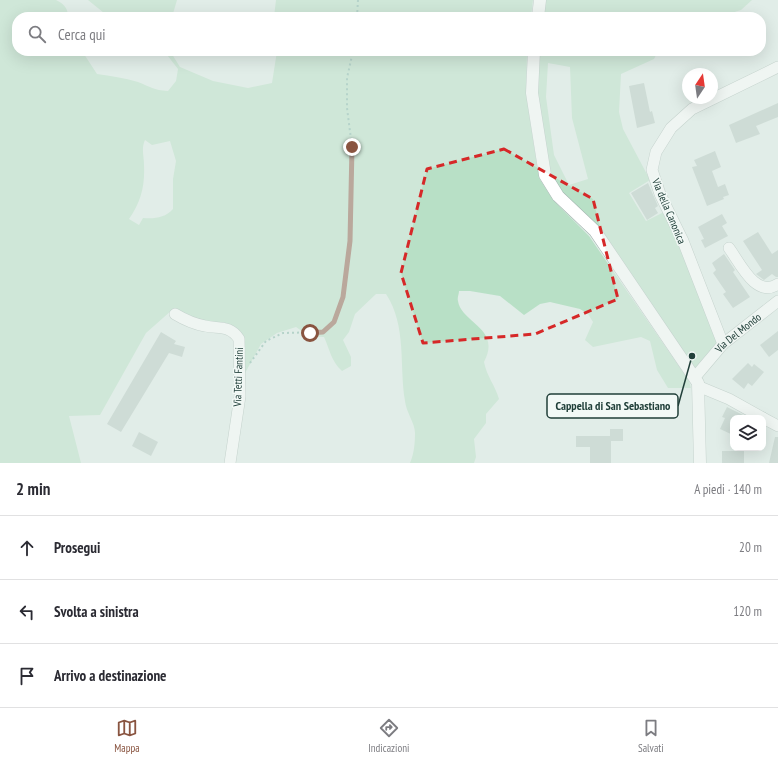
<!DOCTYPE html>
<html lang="it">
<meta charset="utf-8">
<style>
:root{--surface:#fff;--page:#f2f2f3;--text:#2b2b33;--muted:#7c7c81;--line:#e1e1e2;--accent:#895440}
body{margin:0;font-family:"PT Sans Narrow",sans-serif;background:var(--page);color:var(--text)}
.controls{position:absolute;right:12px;bottom:12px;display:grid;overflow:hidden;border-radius:8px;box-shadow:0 4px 16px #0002}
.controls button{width:36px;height:36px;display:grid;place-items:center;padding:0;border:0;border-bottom:1px solid var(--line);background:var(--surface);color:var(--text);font:20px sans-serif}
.compass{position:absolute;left:682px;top:68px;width:36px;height:36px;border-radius:50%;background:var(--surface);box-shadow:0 4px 16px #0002;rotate:13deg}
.stop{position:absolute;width:12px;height:12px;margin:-9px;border:3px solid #895440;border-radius:50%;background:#fff}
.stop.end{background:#895440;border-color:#fff;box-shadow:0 1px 4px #0008}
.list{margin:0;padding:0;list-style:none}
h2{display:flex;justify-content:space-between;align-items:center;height:52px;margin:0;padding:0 16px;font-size:17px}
h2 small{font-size:13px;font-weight:400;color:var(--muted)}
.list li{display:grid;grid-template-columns:26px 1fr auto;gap:12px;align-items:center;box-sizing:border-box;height:64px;padding:0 16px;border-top:1px solid var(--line)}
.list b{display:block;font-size:15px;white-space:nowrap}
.list em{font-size:13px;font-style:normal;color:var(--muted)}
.icon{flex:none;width:22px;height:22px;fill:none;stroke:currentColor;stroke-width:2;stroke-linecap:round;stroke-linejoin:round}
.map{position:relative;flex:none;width:778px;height:463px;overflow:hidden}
.search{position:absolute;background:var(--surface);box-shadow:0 4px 16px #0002;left:12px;right:12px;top:12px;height:44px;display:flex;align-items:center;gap:10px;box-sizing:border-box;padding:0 14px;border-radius:16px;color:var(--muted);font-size:15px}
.sheet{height:244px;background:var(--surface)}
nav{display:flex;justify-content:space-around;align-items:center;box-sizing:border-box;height:56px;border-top:1px solid var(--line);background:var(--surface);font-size:11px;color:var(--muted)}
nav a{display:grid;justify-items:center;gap:2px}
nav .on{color:var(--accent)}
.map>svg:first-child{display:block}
.green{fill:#b8e0c6;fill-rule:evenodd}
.building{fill:#b6c8c2}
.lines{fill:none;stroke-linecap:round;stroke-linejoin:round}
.minor-casing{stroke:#a3b5b0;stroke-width:12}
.tertiary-casing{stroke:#a3b5b0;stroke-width:13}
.path{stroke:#7fb3a6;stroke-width:2;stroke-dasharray:2 3;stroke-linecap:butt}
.minor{stroke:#fff;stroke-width:11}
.tertiary{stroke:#fff;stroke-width:12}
.route{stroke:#895440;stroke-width:5}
.marked{fill:none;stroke:#d62828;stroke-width:3;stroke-dasharray:8 5;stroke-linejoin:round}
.labels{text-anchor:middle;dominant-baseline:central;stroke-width:3;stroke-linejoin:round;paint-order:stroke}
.street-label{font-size:11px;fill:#203f39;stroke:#f2f9f6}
.leader{fill:none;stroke:#203f39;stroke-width:1.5}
.callout-dot{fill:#203f39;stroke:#f2f9f6;stroke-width:1.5}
.callout{fill:#f2f9f6;stroke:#203f39;stroke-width:1.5}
.callout-label{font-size:12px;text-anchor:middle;font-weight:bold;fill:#203f39}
</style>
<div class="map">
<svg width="778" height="463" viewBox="0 0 778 463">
<rect width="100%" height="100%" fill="#e1ede8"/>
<g class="green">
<path d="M0 0H56C64 4 68 8 68 17H17V51H82L97 74C111 76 124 78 138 82 151 87 153 90 168 91L176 81 178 69 164 51H170L180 67 213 81 248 88 272 83 277 51H527L526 94 539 178 553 200 589 236 689 381 691 388H668L657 370 650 341 641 337 593 347 585 340 593 322 588 314 580 309 550 302 540 304 524 315 500 296 470 291H459C459 294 457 298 458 301 461 323 502 328 484 362 487 377 495 385 499 399L486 414V423L474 439 476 457 474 463H410C414 454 415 443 415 433 415 423 406 412 405 401 399 365 407 326 386 294H376L355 314 349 332 343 340 351 357V366L342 371C331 361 330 350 324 337 312 337 306 334 296 327L277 333 261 344 244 375V337L238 329 223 322H207L172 310 146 333 100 415 69 416 81 463H0ZM145 140 152 145 170 141 176 161 173 179V209C165 218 154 219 143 218L139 225 129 219C141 202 145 186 144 165 144 155 141 149 145 140Z"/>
<path d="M88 0H177L172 17H109Z"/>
<path d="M276 0H533L531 17H274Z"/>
<path d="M545 0H752L741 10 719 17H543Z"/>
<path d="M538 51H658L654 59 621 74 619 112 623 129 650 180 629 193 646 221 666 211 721 343 695 373 547 175 537 116ZM548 63 570 67 572 118 588 179 569 185 554 155 546 97Z"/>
</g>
<g class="building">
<path d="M644 83 650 112 652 111 655 123 637 128 629 86Z"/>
<path d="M778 103V117L756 126 760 134 736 143 729 125Z"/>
<path d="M715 151 721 167 712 171 718 187 725 184 729 195 723 197 724 199 707 206 692 167 697 166 694 160Z"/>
<path d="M648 183 658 206 655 208 658 213 647 220 631 193Z"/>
<path d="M722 214 727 223 722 226 728 236 705 248 701 240 704 239 698 227Z"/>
<path d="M758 232 772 254 778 250V277H776L772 274 764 280 756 274 762 270 743 241Z"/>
<path d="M724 254 735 270 733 272 750 297 733 308 723 294 726 292 713 273 716 270 712 263Z"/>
<path d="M778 331V350L769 357 760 345Z"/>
<path d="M161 332 176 341 174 344 185 347 182 357 169 353 121 432 107 424Z"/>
<path d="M748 363 752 367 754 364 764 372 752 386 748 383 744 389 732 379Z"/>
<path d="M727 407 749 418H733V435L720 429 725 418 722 417Z"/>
<path d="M610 429H623V441H611V463H590V447H576V436H610Z"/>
<path d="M139 432 158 442 151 456 132 446Z"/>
<path d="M775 437H778V463H769Z"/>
<rect x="722" y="451" width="22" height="12"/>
</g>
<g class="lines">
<g class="minor-casing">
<g id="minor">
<path d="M729 248C740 263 756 299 778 284"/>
<path d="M175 314C185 320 194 324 205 326 219 329 230 325 239 339L240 396 230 463"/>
<path d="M723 344 683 241 660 194 652 170 656 152 671 128 692 109 778 67"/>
<path id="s1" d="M695 377 723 344 778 301"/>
<path d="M700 387 729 399 763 418"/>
<path d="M763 418 778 426"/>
</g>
</g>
<g class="tertiary-casing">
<g id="tertiary">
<path d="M538 17 540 0"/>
<path d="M534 51 532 93 545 175 558 196 595 231 698 383 700 463"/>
</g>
</g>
<g class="path">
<path d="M357 17 358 0"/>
<path d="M250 363 266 341 283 333 323 332 334 322 343 297 348 264 352 147 347 108V78L353 51"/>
</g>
<use href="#minor" class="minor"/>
<use href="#tertiary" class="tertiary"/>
</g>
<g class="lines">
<path class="route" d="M310 333 323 332 334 322 343 297 350 241 352 147"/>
</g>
<path d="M0 0H778V463H0ZM504 149 593 199 618 299 535 334 423 343 401 273 427 169Z" fill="#e1ede8" fill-opacity=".55" fill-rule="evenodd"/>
<path class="marked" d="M504 149 593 199 618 299 535 334 423 343 401 273 427 169Z"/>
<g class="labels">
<g class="street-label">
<text transform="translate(669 211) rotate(67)">Via della Canonica</text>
<text stroke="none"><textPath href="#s1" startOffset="62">Via Del Mondo</textPath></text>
<text transform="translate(238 377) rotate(-88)">Via Tetti Fantini</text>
</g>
</g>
<path class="leader" d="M692 356L678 406"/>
<circle class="callout-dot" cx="692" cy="356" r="4"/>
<rect class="callout" x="547" y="394" width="131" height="24" rx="4"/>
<g class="callout-label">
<text x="613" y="410">Cappella di San Sebastiano</text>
</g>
</svg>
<div class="controls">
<button><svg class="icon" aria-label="layers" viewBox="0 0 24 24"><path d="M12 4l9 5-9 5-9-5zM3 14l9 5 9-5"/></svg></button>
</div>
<svg class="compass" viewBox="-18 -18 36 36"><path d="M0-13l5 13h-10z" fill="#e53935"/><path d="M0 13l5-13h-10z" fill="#7c7c81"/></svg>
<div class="stop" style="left:310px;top:333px"></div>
<div class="stop end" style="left:352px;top:147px"></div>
<div class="search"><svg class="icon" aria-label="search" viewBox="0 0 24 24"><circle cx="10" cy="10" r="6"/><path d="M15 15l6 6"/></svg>Cerca qui</div>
</div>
<section class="sheet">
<h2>2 min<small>A piedi · 140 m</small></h2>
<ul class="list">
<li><svg class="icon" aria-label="ahead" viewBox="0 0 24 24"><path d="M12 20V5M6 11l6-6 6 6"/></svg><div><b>Prosegui</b></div><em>20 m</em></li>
<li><svg class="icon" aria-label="left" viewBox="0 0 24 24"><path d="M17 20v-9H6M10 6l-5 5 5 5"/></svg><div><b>Svolta a sinistra</b></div><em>120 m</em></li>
<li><svg class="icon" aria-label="arrive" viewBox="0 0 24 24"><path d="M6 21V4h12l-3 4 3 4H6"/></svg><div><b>Arrivo a destinazione</b></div></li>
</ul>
</section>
<nav>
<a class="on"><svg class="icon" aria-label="map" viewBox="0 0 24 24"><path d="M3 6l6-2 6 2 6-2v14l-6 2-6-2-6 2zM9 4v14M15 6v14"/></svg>Mappa</a>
<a><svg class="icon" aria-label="directions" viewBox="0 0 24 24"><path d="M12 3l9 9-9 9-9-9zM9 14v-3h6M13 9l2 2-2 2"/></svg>Indicazioni</a>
<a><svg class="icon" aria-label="saved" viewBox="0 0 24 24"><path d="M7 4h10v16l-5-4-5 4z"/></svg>Salvati</a>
</nav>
